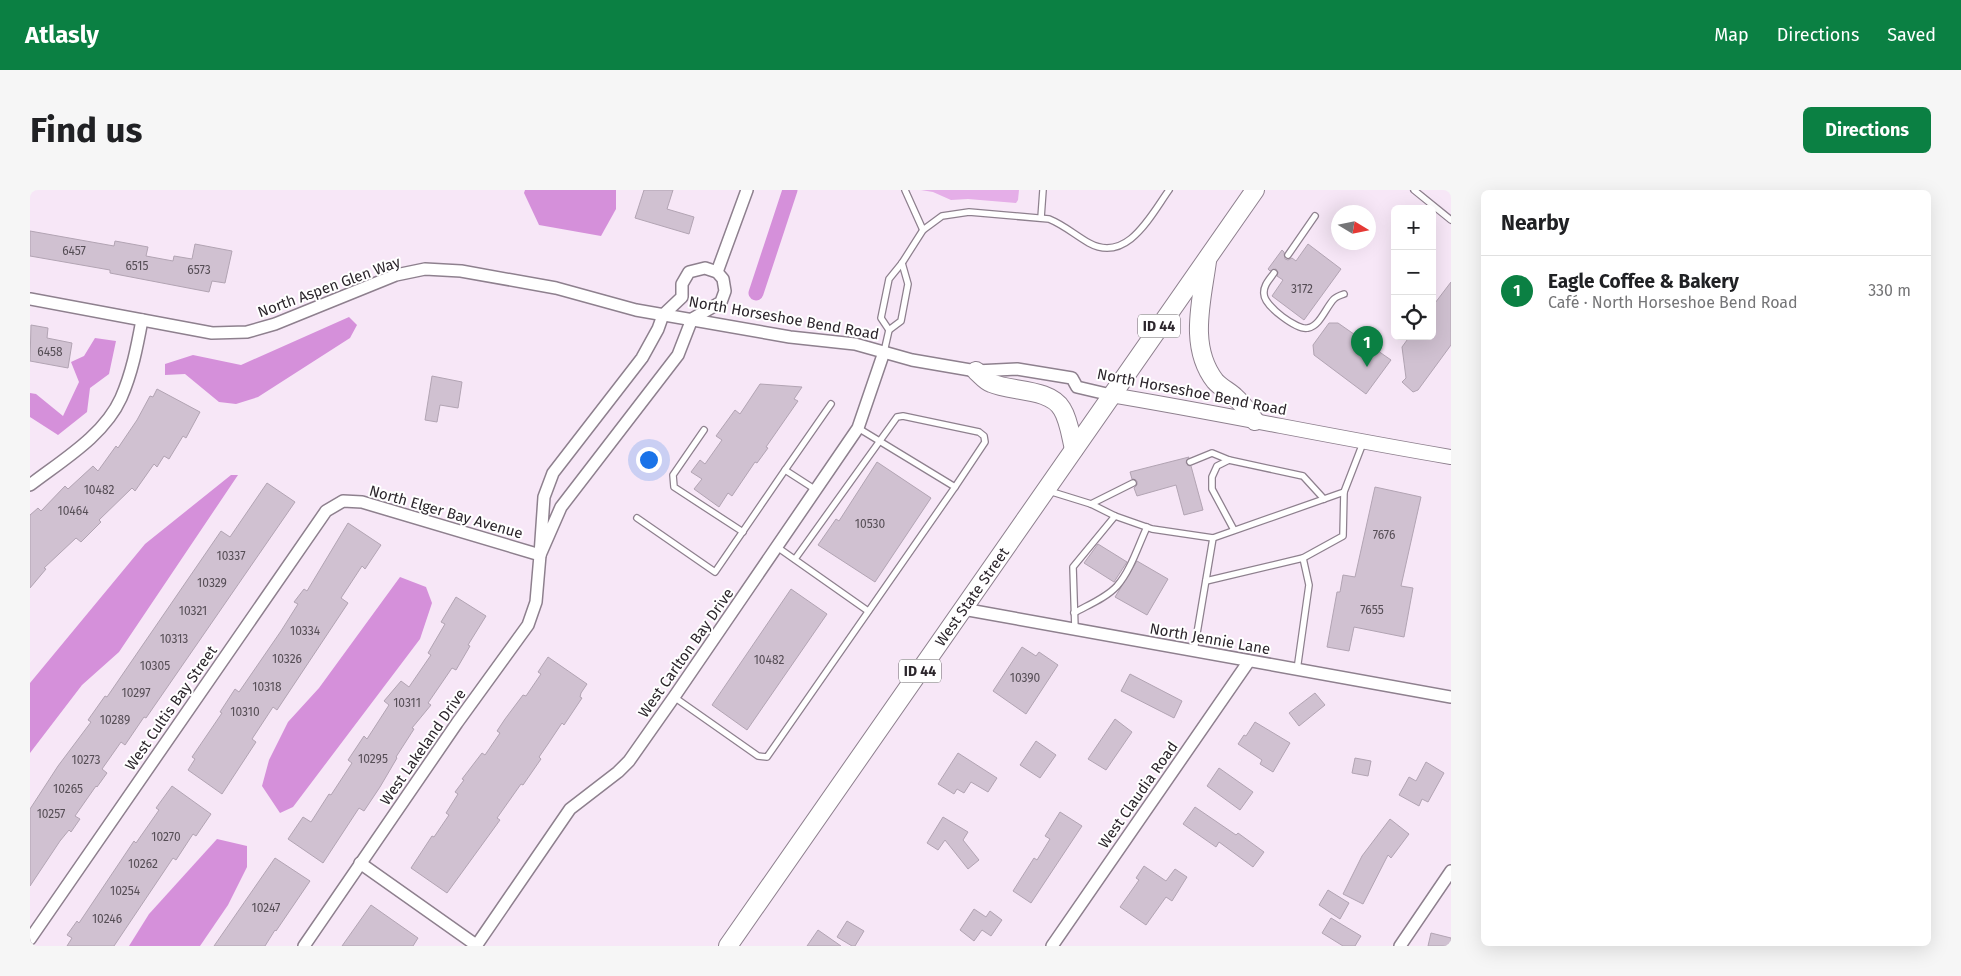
<!DOCTYPE html>
<meta charset="utf-8">
<style>
:root{--surface:#fff;--page:#f6f6f6;--text:#202124;--muted:#757577;--line:#e0e0e0;--accent:#0b8043}
body{margin:0;font-family:"Fira Sans",sans-serif;background:var(--page);color:var(--text)}
.controls{position:absolute;right:15px;top:15px;display:grid;overflow:hidden;border-radius:8px;box-shadow:0 5px 20px #0002}
.controls button{width:45px;height:45px;display:grid;place-items:center;padding:0;border:0;border-bottom:1px solid var(--line);background:var(--surface);color:var(--text);font:25px sans-serif}
.compass{position:absolute;left:1301px;top:15px;width:45px;height:45px;border-radius:50%;background:var(--surface);box-shadow:0 5px 20px #0002;rotate:100deg}
.you{position:absolute;left:618px;top:269px;width:18px;height:18px;margin:-12px;border:4px solid #fff;border-radius:50%;background:#1a73e8;box-shadow:0 0 0 8px #1a73e833}
.badge{display:grid;place-items:center;width:32px;height:32px;border-radius:50%;background:var(--accent);color:#fff;font-size:16px;font-weight:700}
.pin{position:absolute;translate:-50% -41px;filter:drop-shadow(0 1px 2px #0008)}
.pin::after{content:'';position:absolute;top:26px;width:18px;height:15px;background:inherit;clip-path:polygon(0 0,100% 0,50% 100%)}
.list{margin:0;padding:0;list-style:none}
h2{display:flex;justify-content:space-between;align-items:center;height:65px;margin:0;padding:0 20px;font-size:21px}
h2 small{font-size:16px;font-weight:400;color:var(--muted)}
.list li{display:grid;grid-template-columns:32px 1fr auto;gap:15px;align-items:center;box-sizing:border-box;height:70px;padding:0 20px;border-top:1px solid var(--line)}
.list b{display:block;font-size:19px;white-space:nowrap}
.list p{margin:0;font-size:16px;white-space:nowrap;color:var(--muted)}
.list em{font-size:16px;font-style:normal;color:var(--muted)}
.icon{flex:none;width:28px;height:28px;fill:none;stroke:currentColor;stroke-width:2;stroke-linecap:round;stroke-linejoin:round}
.map{position:relative;flex:none;width:1421px;height:756px;overflow:hidden;border-radius:8px}
header{display:flex;align-items:center;gap:30px;box-sizing:border-box;height:70px;padding:0 25px;background:var(--accent);color:#fff}
header strong{font-size:24px}
nav{display:flex;gap:28px;margin-inline-start:auto;font-size:18px}
.intro{display:flex;align-items:center;justify-content:space-between;box-sizing:border-box;height:120px;padding:0 30px}
h1{margin:0;font-size:35px}
.button{padding:12px 22px;border-radius:8px;background:var(--accent);color:#fff;font-size:18px;font-weight:700}
main{display:flex;gap:30px;padding:0 30px}
aside{flex:1;background:var(--surface);border-radius:8px;box-shadow:0 5px 20px #0002}
.map>svg:first-child{display:block}
.green{fill:#e5aee8}
.water{fill:#d590da}
.lines{fill:none;stroke-linecap:round;stroke-linejoin:round}
.canal{stroke:#d590da;stroke-width:15}
.building{fill:#d0c1d1;stroke:#b2a4b3}
.service-casing{stroke:#8e808e;stroke-width:8}
.minor-casing{stroke:#8e808e;stroke-width:14}
.tertiary-casing{stroke:#8e808e;stroke-width:16}
.primary-casing{stroke:#8e808e;stroke-width:20}
.service{stroke:#fff;stroke-width:5.5}
.minor{stroke:#fff;stroke-width:11}
.tertiary{stroke:#fff;stroke-width:14}
.primary{stroke:#fff;stroke-width:18}
.labels{text-anchor:middle;dominant-baseline:central;stroke-width:4;stroke-linejoin:round;paint-order:stroke}
.number-label{font-size:12px;fill:#554d55}
.shield{fill:#fff;stroke:#6b676b;stroke-width:1}
.shield-label{font-size:14px;font-weight:bold;fill:#2c262c}
.street-label{font-size:15px;fill:#2c262c;stroke:#fff}
</style>
<header>
<strong>Atlasly</strong>
<nav><a>Map</a><a>Directions</a><a>Saved</a></nav>
</header>
<div class="intro"><h1>Find us</h1><a class="button">Directions</a></div>
<main>
<div class="map">
<svg width="1421" height="756" viewBox="0 0 1421 756">
<rect width="100%" height="100%" fill="#f7e7f7"/>
<path class="green" d="M891 0H989L988 10 986 13 938 9 921 10 903 2Z"/>
<g class="water">
<path d="M495 0H586V19L571 46 509 35 494 3Z"/>
<path d="M319 127 327 135 320 148 228 207 206 214 189 212 155 184 135 185V174L163 165 211 175Z"/>
<path d="M65 148 86 151 79 184 60 198 57 222 28 245 0 227V203L6 204 33 226 49 192 41 172 54 166Z"/>
<path d="M201 285H208L89 462 52 495 0 563V493L115 354Z"/>
<path d="M370 387 396 397 402 413 390 449 263 617 250 623 232 596 239 570 258 532 289 498Z"/>
<path d="M187 649 217 656V677L198 715 170 756H99L119 724Z"/>
</g>
<g class="lines">
<path class="canal" d="M726 103 760 0"/>
</g>
<g class="building">
<path d="M614 0H643L637 19 664 27 659 44 605 28Z"/>
<path d="M0 41 84 56 85 51 118 57 116 66 143 71 144 66 162 69 165 54 202 61 195 93 182 91 179 102 80 83V80L0 66Z"/>
<path d="M1278 54 1311 79 1274 130 1242 106 1253 90 1247 86 1248 82 1246 79 1240 81 1238 79 1252 60 1254 62 1255 69 1258 70 1262 68 1266 71Z"/>
<path d="M1421 92V155L1388 200 1383 202 1372 192 1376 188 1372 157 1380 146H1402V117Z"/>
<path d="M1299 133H1308L1361 170 1336 204 1284 165 1283 155Z"/>
<path d="M1 135 18 138 17 148 42 153 38 178 0 171Z"/>
<path d="M402 186 432 192 428 218 410 215 407 232 395 230Z"/>
<path d="M730 194 772 197 764 209 768 211 736 257 738 258 727 273 725 272 702 306 698 303 689 317 664 299 672 289 661 282 670 270 675 274 692 250 686 246 705 220 710 224Z"/>
<path d="M127 199 170 222 156 248 153 246 139 269 134 266 127 277 124 274 105 301 102 298 69 330 71 332 51 352 46 348 14 378 16 379 0 398V325L8 318 11 321 35 296 38 299 63 276 68 281 86 256 88 258 107 230 120 206 123 207Z"/>
<path d="M1159 267 1156 273 1161 276 1173 320 1154 325 1146 295 1107 306 1104 298 1107 295V291L1102 289 1100 282Z"/>
<path d="M847 272 901 308 845 392 788 355 806 329 809 331Z"/>
<path d="M237 293 265 312 116 528 114 527 95 555 91 552 72 579 77 583 67 597 66 596 45 626 50 629 41 642 39 640 30 651 0 696V619L28 576 61 532 58 530 75 506 77 507 191 341 200 347Z"/>
<path d="M1345 297 1391 307 1371 396 1383 398 1374 447 1324 437 1319 461 1297 457 1307 402H1310L1313 385 1325 387Z"/>
<path d="M318 333 351 355 335 379 332 376 311 408 318 413 247 520 243 517 222 549 226 552 192 604 158 580 165 569 162 567 192 523 190 522 205 499 209 502 251 441 268 414 264 412 274 399 277 401Z"/>
<path d="M1068 354 1097 372 1084 392 1054 373Z"/>
<path d="M1107 371 1138 389 1117 425 1085 407Z"/>
<path d="M761 399 797 424 717 540 682 515Z"/>
<path d="M426 407 456 426 438 455 440 456 426 480 422 478 398 513 401 515 382 538 384 539 366 567 367 568 350 597 334 621 329 618 293 673 258 649 273 627 281 632 299 604 301 605 322 573 318 570 334 546 337 549 359 515 354 511 371 491 379 497 401 465 398 463 415 434 411 432Z"/>
<path d="M992 457 1006 466 1009 462 1028 475 996 524 963 501Z"/>
<path d="M518 467 557 494 551 503 550 507 552 508 534 535 532 533 518 554 509 567 511 569 493 595 491 594 467 628 470 630 417 703 381 678 402 646 404 647 419 625 416 623 428 604 425 602 434 590 432 589 452 563 455 565 470 543 467 541 475 529 493 505 496 506 511 484 508 482Z"/>
<path d="M1100 484 1152 511 1144 528 1091 501Z"/>
<path d="M1285 503 1295 515 1269 536 1259 523Z"/>
<path d="M1085 529 1102 542 1076 580 1058 569Z"/>
<path d="M1225 532 1260 553 1243 582 1230 574 1232 570 1208 554 1214 545 1216 546Z"/>
<path d="M1006 551 1026 565 1010 588 990 575Z"/>
<path d="M928 563 967 588 958 602 941 592 934 603 927 599 924 604 908 594Z"/>
<path d="M1325 568 1341 571 1338 586 1322 583Z"/>
<path d="M1396 572 1414 583 1398 612 1392 609 1389 616 1369 605 1379 587 1386 591Z"/>
<path d="M1189 578 1223 602 1210 620 1177 596Z"/>
<path d="M142 596 181 624 166 646 163 644 146 670 143 668 84 756H37L42 748 37 745 47 731 49 733 104 651 106 653 129 620 126 618Z"/>
<path d="M1165 617 1206 645 1208 643 1234 662 1223 677 1189 652 1186 657 1153 634Z"/>
<path d="M1030 622 1052 636 1001 713 983 701 1004 668 1007 670 1020 649 1015 646Z"/>
<path d="M913 627 938 642 933 650 949 670 938 679 915 650 908 660 897 653Z"/>
<path d="M1360 629 1379 644 1361 668 1358 665 1333 714 1313 704 1332 666Z"/>
<path d="M245 668 280 691 246 741 245 740 235 756H184Z"/>
<path d="M1114 676 1136 691 1145 679 1157 687 1142 711 1136 707 1116 735 1090 717 1109 690 1106 688Z"/>
<path d="M1298 700 1319 713 1310 729 1289 715Z"/>
<path d="M341 715 388 748 383 756H312Z"/>
<path d="M944 719 956 727 960 721 972 730 961 746 952 740 944 751 930 740Z"/>
<path d="M1301 728 1331 746 1325 756H1313L1292 743Z"/>
<path d="M817 731 834 741 825 756H822L807 747Z"/>
<path d="M788 740 811 756H777Z"/>
<path d="M1401 743 1421 748V756H1398Z"/>
</g>
<g class="lines">
<g class="service-casing">
<g id="service">
<path d="M875 0 893 40"/>
<path d="M1384 0 1421 30"/>
<path d="M1011 28 1013 0"/>
<path d="M1258 65 1285 26"/>
<path d="M1244 83C1239 90 1233 96 1234 104 1234 116 1268 141 1278 138 1290 136 1296 117 1304 109 1306 107 1311 105 1314 104"/>
<path d="M859 140 851 128 859 89 872 73 893 40 912 26 939 22 1019 29C1034 35 1045 45 1059 53 1097 74 1121 25 1139 0"/>
<path d="M854 162 859 140 871 131 878 94 872 73"/>
<path d="M674 240 643 285 644 297 713 342"/>
<path d="M1160 272 1182 263 1199 270"/>
<path d="M755 280 801 214"/>
<path d="M1019 301 1061 314 1085 326 1122 339 1183 348 1314 302 1333 253"/>
<path d="M1061 314 1103 293"/>
<path d="M607 328 685 382 755 280 786 300"/>
<path d="M1204 340 1182 299V287L1187 276 1199 270 1273 286 1294 309"/>
<path d="M747 357 838 421"/>
<path d="M1273 368 1313 346 1314 302"/>
<path d="M765 369 867 227 873 226 949 242 954 246 955 252 925 297"/>
<path d="M1176 391 1273 368 1279 395 1267 480"/>
<path d="M1044 423C1058 415 1076 408 1087 396 1101 380 1108 356 1117 337"/>
<path d="M1045 439 1043 377 1085 326"/>
<path d="M1164 461 1183 348"/>
<path d="M644 507 728 566 737 567 925 297 828 238"/>
</g>
</g>
<g class="minor-casing">
<g id="minor">
<path d="M675 78 687 82 693 89 695 101 691 112 662 129 648 165 531 317 510 365 514 307 523 283 612 168 628 139 633 125 652 107V94L659 82Z"/>
<path d="M687 82 717 0"/>
<path d="M0 109 182 143 217 142 245 134 366 85 395 79 431 81 526 98 606 120 760 147 825 154 882 170 946 181 987 179 1042 188 1047 197 1081 205"/>
<path d="M0 295C31 271 74 246 91 208 102 183 107 157 112 130"/>
<path d="M933 419 1421 507"/>
<path d="M330 673 446 755"/>
<path d="M0 749 296 321 313 311 332 312 510 365 506 412 498 435 427 533 274 756"/>
<path d="M446 756 540 619 588 582 599 571 644 507 828 238 854 162"/>
<path d="M1022 756 1219 471"/>
<path d="M1370 756 1421 681"/>
</g>
</g>
<g class="tertiary-casing">
<path id="tertiary" d="M1081 205C1195 224 1307 248 1421 267"/>
</g>
<g class="primary-casing">
<g id="primary">
<path d="M1177 71C1172 110 1158 156 1185 191 1191 198 1199 201 1205 207 1213 214 1219 223 1225 231"/>
<path d="M946 181C951 185 955 191 961 193 981 202 1020 198 1032 219 1039 230 1041 247 1044 259"/>
<path d="M698 756 1225 0"/>
</g>
</g>
<use href="#service" class="service"/>
<use href="#minor" class="minor"/>
<use href="#tertiary" class="tertiary"/>
<use href="#primary" class="primary"/>
</g>
<g class="labels">
<g class="number-label">
<text x="44" y="61">6457</text>
<text x="107" y="76">6515</text>
<text x="169" y="80">6573</text>
<text x="1272" y="99">3172</text>
<text x="20" y="162">6458</text>
<text x="69" y="300">10482</text>
<text x="43" y="321">10464</text>
<text x="840" y="334">10530</text>
<text x="1354" y="345">7676</text>
<text x="201" y="366">10337</text>
<text x="182" y="393">10329</text>
<text x="1342" y="420">7655</text>
<text x="163" y="421">10321</text>
<text x="275" y="441">10334</text>
<text x="144" y="449">10313</text>
<text x="257" y="469">10326</text>
<text x="739" y="470">10482</text>
<text x="125" y="476">10305</text>
<text x="995" y="488">10390</text>
<text x="237" y="497">10318</text>
<text x="106" y="503">10297</text>
<text x="377" y="513">10311</text>
<text x="215" y="522">10310</text>
<text x="85" y="530">10289</text>
<text x="343" y="569">10295</text>
<text x="56" y="570">10273</text>
<text x="38" y="599">10265</text>
<text x="21" y="624">10257</text>
<text x="136" y="647">10270</text>
<text x="113" y="674">10262</text>
<text x="95" y="701">10254</text>
<text x="236" y="718">10247</text>
<text x="77" y="729">10246</text>
</g>
<g class="shield">
<rect x="1108" y="124.5" width="42" height="23" rx="4"/>
<rect x="869" y="469.5" width="42" height="23" rx="4"/>
</g>
<g class="shield-label">
<text x="1129" y="136">ID 44</text>
<text x="890" y="481">ID 44</text>
</g>
<g class="street-label">
<text transform="translate(299 97) rotate(-20)">North Aspen Glen Way</text>
<text transform="translate(754 128) rotate(10)">North Horseshoe Bend Road</text>
<text transform="translate(1162 202) rotate(11)">North Horseshoe Bend Road</text>
<text transform="translate(416 322) rotate(16)">North Elger Bay Avenue</text>
<text transform="translate(942 407) rotate(-55)">West State Street</text>
<text transform="translate(1180 449) rotate(10)">North Jennie Lane</text>
<text transform="translate(656 463) rotate(-55)">West Carlton Bay Drive</text>
<text transform="translate(141 518) rotate(-55)">West Cultis Bay Street</text>
<text transform="translate(393 557) rotate(-55)">West Lakeland Drive</text>
<text transform="translate(1108 605) rotate(-55)">West Claudia Road</text>
</g>
</g>
</svg>
<div class="controls">
<button>+</button>
<button>−</button>
<button><svg class="icon" aria-label="locate" viewBox="0 0 24 24"><circle cx="12" cy="12" r="6"/><path d="M12 2v4M12 18v4M2 12h4M18 12h4"/></svg></button>
</div>
<svg class="compass" viewBox="-18 -18 36 36"><path d="M0-13l5 13h-10z" fill="#e53935"/><path d="M0 13l5-13h-10z" fill="#757577"/></svg>
<div class="you"></div>
<div class="pin badge" style="left:1337px;top:177px">1</div>
</div>
<aside>
<h2>Nearby<small></small></h2>
<ul class="list">
<li><span class="badge">1</span><div><b>Eagle Coffee &amp; Bakery</b><p>Café · North Horseshoe Bend Road</p></div><em>330 m</em></li>
</ul>
</aside>
</main>
